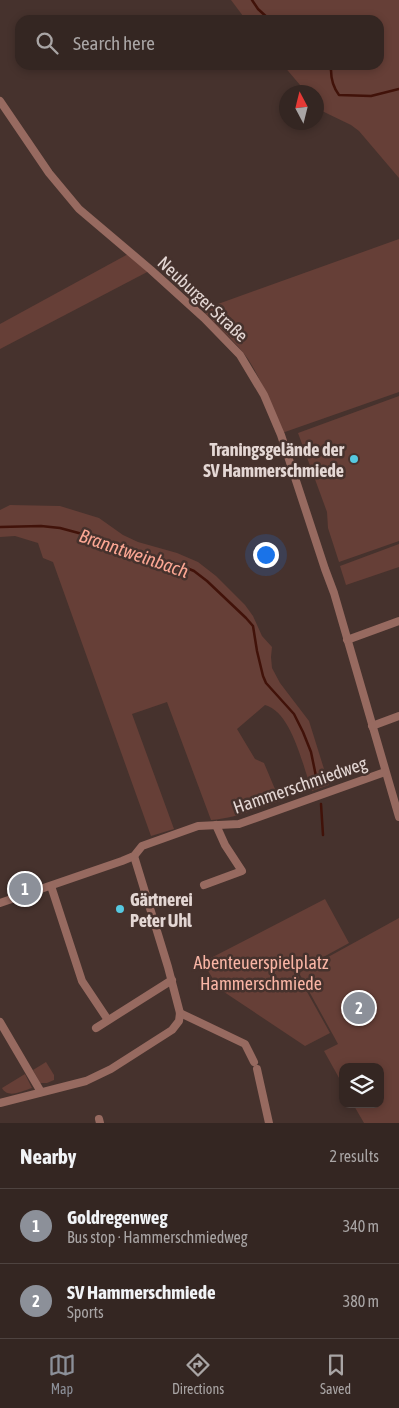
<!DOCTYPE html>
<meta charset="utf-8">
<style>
:root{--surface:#342622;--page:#3f322f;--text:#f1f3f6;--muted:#a9a5a5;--line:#4e4340;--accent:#8c9099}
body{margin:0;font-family:"Asap Condensed",sans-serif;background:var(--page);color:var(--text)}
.controls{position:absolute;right:15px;bottom:15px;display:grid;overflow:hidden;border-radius:10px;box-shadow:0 2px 8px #0003}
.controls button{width:45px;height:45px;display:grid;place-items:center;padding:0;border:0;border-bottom:1px solid var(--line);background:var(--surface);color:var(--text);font:25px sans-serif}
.compass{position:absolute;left:279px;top:85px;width:45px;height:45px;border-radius:50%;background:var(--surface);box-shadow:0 2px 8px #0003;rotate:353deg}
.you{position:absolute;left:265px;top:554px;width:18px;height:18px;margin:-12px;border:4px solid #fff;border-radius:50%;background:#1a73e8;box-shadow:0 0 0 8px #1a73e833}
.badge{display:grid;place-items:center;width:32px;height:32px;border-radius:50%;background:var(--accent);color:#fff;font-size:16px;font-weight:700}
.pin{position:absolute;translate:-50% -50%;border:2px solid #fff;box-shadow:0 1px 5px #0006}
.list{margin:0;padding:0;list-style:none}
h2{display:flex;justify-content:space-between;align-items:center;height:65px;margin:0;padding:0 20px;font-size:21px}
h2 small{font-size:16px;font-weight:400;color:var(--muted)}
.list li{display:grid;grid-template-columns:32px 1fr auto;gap:15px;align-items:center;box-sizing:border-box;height:75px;padding:0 20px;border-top:1px solid var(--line)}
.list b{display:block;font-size:19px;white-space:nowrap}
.list p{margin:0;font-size:16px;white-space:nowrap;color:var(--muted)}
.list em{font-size:16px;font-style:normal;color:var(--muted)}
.icon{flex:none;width:28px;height:28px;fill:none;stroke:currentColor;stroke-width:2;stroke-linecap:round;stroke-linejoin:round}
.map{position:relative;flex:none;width:399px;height:1123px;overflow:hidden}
.search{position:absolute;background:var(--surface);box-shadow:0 2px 8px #0003;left:15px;right:15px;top:15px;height:55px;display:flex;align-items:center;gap:12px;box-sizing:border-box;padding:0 18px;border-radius:15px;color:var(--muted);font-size:19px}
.sheet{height:215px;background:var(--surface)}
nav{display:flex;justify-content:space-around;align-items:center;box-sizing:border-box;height:70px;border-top:1px solid var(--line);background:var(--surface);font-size:14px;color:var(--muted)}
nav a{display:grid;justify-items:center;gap:2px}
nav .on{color:var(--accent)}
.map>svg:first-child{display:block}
.green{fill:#663f37}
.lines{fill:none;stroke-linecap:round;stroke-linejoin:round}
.stream{stroke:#411209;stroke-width:2.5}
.minor{stroke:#976a60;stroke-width:8}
.poi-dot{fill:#56c9e1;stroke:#46322d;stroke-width:2}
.labels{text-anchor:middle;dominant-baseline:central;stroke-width:5;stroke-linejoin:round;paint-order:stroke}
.street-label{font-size:18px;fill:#e4d7d4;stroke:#46322d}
.poi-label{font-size:18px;font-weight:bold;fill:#e4d7d4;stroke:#46322d;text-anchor:end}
.park-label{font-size:18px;fill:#f9b5a5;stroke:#46322d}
.water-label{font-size:19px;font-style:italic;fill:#fca794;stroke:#46322d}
</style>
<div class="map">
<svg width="399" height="1123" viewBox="0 0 399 1123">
<rect width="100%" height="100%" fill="#46322d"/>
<g class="green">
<path d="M231 0H399V178L359 131 351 125 322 111 317 105 316 92H306L283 65H379V20H246Z"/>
<path d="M399 239V392L282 433C272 408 263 382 248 359 236 342 219 328 205 313L218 304Z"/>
<path d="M130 253 151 270 0 349V324Z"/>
<path d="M399 396V541L339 562 328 528 327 512 298 433Z"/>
<path d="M10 505 60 506 99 518 123 535 138 542 177 553 198 562 216 576 245 605 253 616 262 636 272 647 271 657 272 668 280 683 309 721 329 785 312 791C303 767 292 712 265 705L237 729 255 759 264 763 280 801C257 809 235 818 211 820L167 702 132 714 174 829 151 836 53 562 43 558 38 543 15 536 0 537V510Z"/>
<path d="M399 544V567L346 585 340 566Z"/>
<path d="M325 899 349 943 296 972 330 1033 305 1046 218 988 203 962Z"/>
<path d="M399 918V1123H364L353 1104H380V1067H343V1085L324 1051 338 1044 299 973Z"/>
<path d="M46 1062 54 1075V1080L47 1083H40L33 1070Z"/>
<path d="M25 1074 32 1088C22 1091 8 1099 2 1088Z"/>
</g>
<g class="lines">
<g class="stream">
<path d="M252 0 258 9 270 20"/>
<path d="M327 65 331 70C331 80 333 87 339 95L371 96 399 89"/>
<path d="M0 527 41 526 60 528 101 539 124 549 182 566 194 571 207 581 246 618 253 626 257 651 263 676 266 683 294 714 303 732 311 752 318 786"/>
<path d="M321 804 323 835"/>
</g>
<g class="minor">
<path d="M0 101 49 173 79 209 151 270 204 318 240 355 264 395 281 435 325 569 334 593 399 817"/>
<path d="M347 640 399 621"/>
<path d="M372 726 399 716"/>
<path d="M204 885 242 871 225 845 216 825"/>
<path d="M51 886 82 981 108 1020"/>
<path d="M0 903 122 861 134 856 142 846 198 826 239 824 385 772"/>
<path d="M180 1013 245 1044 254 1062"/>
<path d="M0 1022 41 1092"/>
<path d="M96 1028 172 980"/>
<path d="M257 1069 269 1123"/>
<path d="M0 1103 86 1081 111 1069 172 1030 179 1021 180 1013 168 967 134 856"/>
<path d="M99 1119 100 1123"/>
</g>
</g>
<g class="poi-dot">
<circle cx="354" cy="459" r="5"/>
<circle cx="120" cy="909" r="5"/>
</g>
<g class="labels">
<g class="street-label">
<text transform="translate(203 299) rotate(43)">Neuburger Straße</text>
<text transform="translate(300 785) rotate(-19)">Hammerschmiedweg</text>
</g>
<g class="poi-label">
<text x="344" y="449">Traningsgelände der<tspan x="344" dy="21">SV Hammerschmiede</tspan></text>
<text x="130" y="899" text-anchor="start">Gärtnerei<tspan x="130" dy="21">Peter Uhl</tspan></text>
</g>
<g class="park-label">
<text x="261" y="962">Abenteuerspielplatz<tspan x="261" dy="21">Hammerschmiede</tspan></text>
</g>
<g class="water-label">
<text transform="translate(134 553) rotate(19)">Branntweinbach</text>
</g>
</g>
</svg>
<div class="controls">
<button><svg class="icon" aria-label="layers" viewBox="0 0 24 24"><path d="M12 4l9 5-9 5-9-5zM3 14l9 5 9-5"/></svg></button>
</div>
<svg class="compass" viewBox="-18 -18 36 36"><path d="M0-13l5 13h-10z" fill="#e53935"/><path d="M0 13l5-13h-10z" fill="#a9a5a5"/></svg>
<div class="you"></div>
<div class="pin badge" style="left:25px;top:889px">1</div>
<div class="pin badge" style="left:359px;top:1008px">2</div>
<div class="search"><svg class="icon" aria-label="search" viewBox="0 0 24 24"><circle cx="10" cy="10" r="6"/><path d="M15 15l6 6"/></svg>Search here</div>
</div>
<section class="sheet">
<h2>Nearby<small>2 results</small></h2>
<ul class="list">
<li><span class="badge">1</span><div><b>Goldregenweg</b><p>Bus stop · Hammerschmiedweg</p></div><em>340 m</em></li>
<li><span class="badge">2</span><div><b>SV Hammerschmiede</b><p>Sports</p></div><em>380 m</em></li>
</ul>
</section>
<nav>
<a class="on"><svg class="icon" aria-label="map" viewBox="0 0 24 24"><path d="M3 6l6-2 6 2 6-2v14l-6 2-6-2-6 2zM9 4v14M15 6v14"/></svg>Map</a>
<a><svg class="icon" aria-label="directions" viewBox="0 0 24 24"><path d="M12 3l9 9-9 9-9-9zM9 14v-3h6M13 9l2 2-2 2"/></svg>Directions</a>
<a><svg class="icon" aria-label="saved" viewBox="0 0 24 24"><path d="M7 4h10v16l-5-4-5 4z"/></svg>Saved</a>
</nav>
